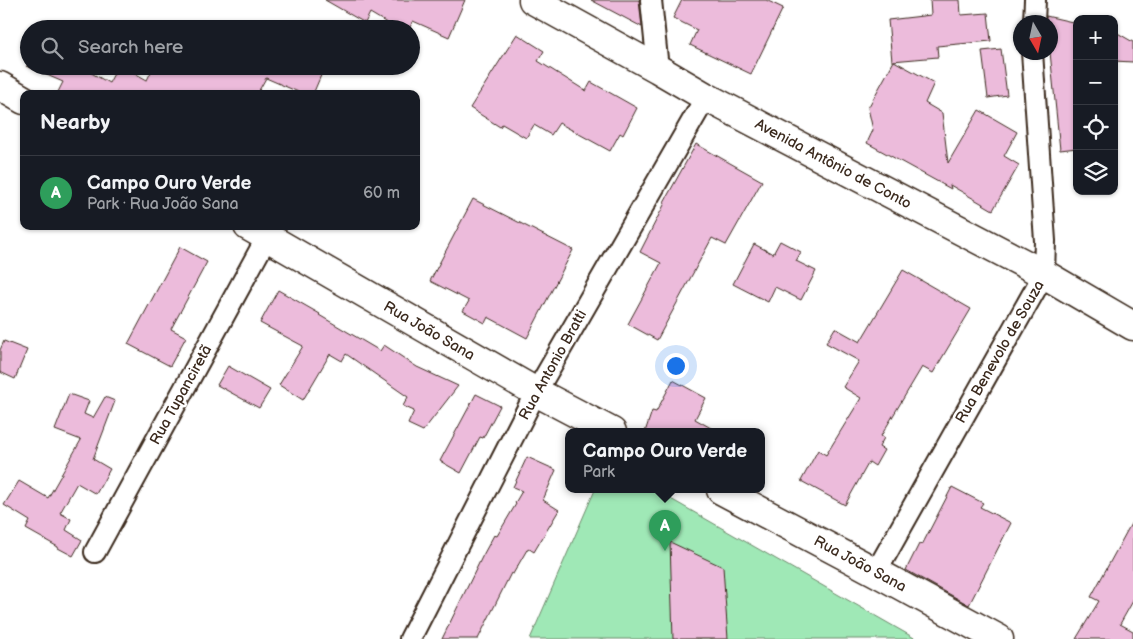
<!DOCTYPE html>
<meta charset="utf-8">
<style>
:root{--surface:#171b24;--page:#242831;--text:#f1f3f6;--muted:#9ea1a6;--line:#363941;--accent:#0f766e}
body{margin:0;font-family:"Balsamiq Sans",sans-serif;background:var(--page);color:var(--text)}
.controls{position:absolute;right:15px;top:15px;display:grid;overflow:hidden;border-radius:10px;box-shadow:0 1px 4px #0004}
.controls button{width:45px;height:45px;display:grid;place-items:center;padding:0;border:0;border-bottom:1px solid var(--line);background:var(--surface);color:var(--text);font:25px sans-serif}
.compass{position:absolute;left:1013px;top:15px;width:45px;height:45px;border-radius:50%;background:var(--surface);box-shadow:0 1px 4px #0004;rotate:171deg}
.you{position:absolute;left:675px;top:365px;width:18px;height:18px;margin:-12px;border:4px solid #fff;border-radius:50%;background:#1a73e8;box-shadow:0 0 0 8px #1a73e833}
.badge{display:grid;place-items:center;width:32px;height:32px;border-radius:50%;background:var(--accent);color:#fff;font-size:16px;font-weight:700}
.pin{position:absolute;translate:-50% -41px;filter:drop-shadow(0 1px 2px #0008)}
.pin::after{content:'';position:absolute;top:26px;width:18px;height:15px;background:inherit;clip-path:polygon(0 0,100% 0,50% 100%)}
.popup{position:absolute;left:565px;top:428px;width:200px;height:65px;box-sizing:border-box;display:grid;place-content:center;border-radius:10px;background:var(--surface);filter:drop-shadow(0 1px 4px #0005);font-size:16px;white-space:nowrap;color:var(--muted)}
.popup b{font-size:19px;color:var(--text)}
.popup::after{content:'';position:absolute;left:50%;top:100%;margin-left:-10px;border:10px solid transparent;border-top-color:var(--surface)}
.list{margin:0;padding:0;list-style:none}
h2{display:flex;justify-content:space-between;align-items:center;height:65px;margin:0;padding:0 20px;font-size:21px}
h2 small{font-size:16px;font-weight:400;color:var(--muted)}
.list li{display:grid;grid-template-columns:32px 1fr auto;gap:15px;align-items:center;box-sizing:border-box;height:75px;padding:0 20px;border-top:1px solid var(--line)}
.list b{display:block;font-size:19px;white-space:nowrap}
.list p{margin:0;font-size:16px;white-space:nowrap;color:var(--muted)}
.list em{font-size:16px;font-style:normal;color:var(--muted)}
.icon{flex:none;width:28px;height:28px;fill:none;stroke:currentColor;stroke-width:2;stroke-linecap:round;stroke-linejoin:round}
.map{position:relative;flex:none;width:1133px;height:639px;overflow:hidden}
.search{position:absolute;background:var(--surface);box-shadow:0 1px 4px #0004;left:20px;top:20px;width:400px;height:55px;display:flex;align-items:center;gap:12px;box-sizing:border-box;padding:0 18px;border-radius:28px;color:var(--muted);font-size:19px}
.panel{position:absolute;background:var(--surface);box-shadow:0 1px 4px #0004;left:20px;top:90px;width:400px;height:140px;border-radius:10px}
.map>svg:first-child{display:block}
.green{fill:#9fe8b6;stroke:#6d896a}
.building{fill:#ecbbdb;stroke:#3b2a1e}
.lines{fill:none;stroke-linecap:round;stroke-linejoin:round}
.street-casing{stroke:#3b2a1e;stroke-width:24}
.secondary-casing{stroke:#3b2a1e;stroke-width:31}
.street{stroke:#fff;stroke-width:20}
.secondary{stroke:#fff;stroke-width:28}
.labels{text-anchor:middle;dominant-baseline:central;stroke-width:5;stroke-linejoin:round;paint-order:stroke}
.street-label{font-size:15px;fill:#3b2a1e;stroke:#fff}
</style>
<div class="map">
<svg width="1133" height="639" viewBox="0 0 1133 639">
<rect width="100%" height="100%" fill="#fff"/>
<filter id="ink" filterUnits="userSpaceOnUse"><feTurbulence type="fractalNoise" baseFrequency=".02" numOctaves="2"/><feDisplacementMap in="SourceGraphic" scale="10" xChannelSelector="R" yChannelSelector="G"/><feConvolveMatrix kernelMatrix="1 2 1 2 8 2 1 2 1" color-interpolation-filters="sRGB"/></filter>
<g filter="url(#ink)">
<path class="green" d="M595 490H655L916 639H530Z"/>
<g class="building">
<path d="M325 0H465L449 37 413 21 409 29H397L370 13 365 23Z"/>
<path d="M591 0H639L642 27Z"/>
<path d="M682 0H766L783 8 751 74 690 45 697 30 673 18Z"/>
<path d="M930 0H960L961 15 988 13 991 41 937 46 938 57 892 61 888 20 931 15Z"/>
<path d="M1046 16 1077 23V148L1060 150 1050 52V22H1046Z"/>
<path d="M1114 31 1133 42V62L1114 61Z"/>
<path d="M517 34 544 51 538 61 586 91 591 82 637 108 623 135 620 133 610 151 559 123 551 135 534 125 526 138 502 124 500 127 470 108Z"/>
<path d="M1001 49 1007 95 988 98 982 51Z"/>
<path d="M894 61 934 83 925 103 942 113 948 163 979 110 1017 132 1004 156 1019 165 993 210 950 185 951 189 867 143 873 130 868 108Z"/>
<path d="M26 66H79L109 83 118 66H122L147 80 154 66H325L313 94H303L266 78 257 94H57L63 82Z"/>
<path d="M696 144 762 181 726 245 712 238 657 340 628 324 661 263 640 252 665 203 664 202Z"/>
<path d="M473 199 573 250 527 338 488 317 485 323 463 311 469 301 430 281Z"/>
<path d="M780 241 801 252 796 261 816 271 801 300 775 287 768 302 733 284 754 244 773 254Z"/>
<path d="M180 247 207 262 171 329 186 337 170 366 128 344Z"/>
<path d="M903 270 971 309 933 373 922 367 881 436 884 438 879 447 884 450 875 466 869 462 845 505 801 481 818 450 826 455 861 398 843 387 859 361 826 343 835 328 860 342Z"/>
<path d="M278 290 320 314 319 315 380 351 384 345 417 367 458 386 423 431 408 424 414 411 403 406 408 397 346 354 342 361 330 354 303 400 279 385 303 346 260 323Z"/>
<path d="M4 341 27 350 15 379 0 372V350Z"/>
<path d="M228 366 270 390 259 408 217 385Z"/>
<path d="M673 380 706 398 695 419 718 432H645L652 411 656 412Z"/>
<path d="M69 394 89 401 84 414 93 418 105 397 115 401 93 459 110 469 96 494 77 483 60 513 71 519 66 530 82 540 73 556 58 548V547L26 529 30 521 4 505 19 481 48 498 81 440 55 430Z"/>
<path d="M476 394 500 406 483 438 480 437 461 473 440 461Z"/>
<path d="M527 457 556 470 543 500 559 510 534 552 528 548 513 574 511 573 478 639H442L482 557 494 535 497 536 516 504 515 503 522 491 513 487Z"/>
<path d="M952 487 983 503 980 507 1011 523 969 605 906 570 919 544 922 545Z"/>
<path d="M1133 520V601L1120 624 1133 631V639H1076L1099 601 1091 597Z"/>
<path d="M670 542 723 567 728 639H673Z"/>
</g>
<g class="lines">
<g class="street-casing">
<g id="street">
<path d="M651 0 658 69"/>
<path d="M1034 22 1035 0"/>
<path d="M95 552 267 237"/>
<path d="M876 572 1044 274 1045 241 1032 52"/>
<path d="M410 639 536 392 706 97"/>
</g>
</g>
<g class="secondary-casing">
<g id="secondary">
<path d="M533 0 658 69 706 97 1044 274 1133 326"/>
<path d="M0 86 24 100"/>
<path d="M248 226 536 392 612 432"/>
<path d="M721 490 876 572 999 639"/>
</g>
</g>
<use href="#street" class="street"/>
<use href="#secondary" class="secondary"/>
</g>
</g>
<g class="labels">
<g class="street-label">
<text transform="translate(833 164) rotate(28)">Avenida Antônio de Conto</text>
<text transform="translate(429 331) rotate(30)">Rua João Sana</text>
<text transform="translate(1000 352) rotate(-60)">Rua Benevolo de Souza</text>
<text transform="translate(553 365) rotate(-61)">Rua Antonio Bratti</text>
<text transform="translate(181 395) rotate(-61)">Rua Tupanciretã</text>
<text transform="translate(860 564) rotate(28)">Rua João Sana</text>
</g>
</g>
</svg>
<div class="controls">
<button>+</button>
<button>−</button>
<button><svg class="icon" aria-label="locate" viewBox="0 0 24 24"><circle cx="12" cy="12" r="6"/><path d="M12 2v4M12 18v4M2 12h4M18 12h4"/></svg></button>
<button><svg class="icon" aria-label="layers" viewBox="0 0 24 24"><path d="M12 4l9 5-9 5-9-5zM3 14l9 5 9-5"/></svg></button>
</div>
<svg class="compass" viewBox="-18 -18 36 36"><path d="M0-13l5 13h-10z" fill="#e53935"/><path d="M0 13l5-13h-10z" fill="#9ea1a6"/></svg>
<div class="you"></div>
<div class="pin badge" style="left:665px;top:551px;background:#2e9e5b">A</div>
<div class="popup"><b>Campo Ouro Verde</b>Park</div>
<div class="search"><svg class="icon" aria-label="search" viewBox="0 0 24 24"><circle cx="10" cy="10" r="6"/><path d="M15 15l6 6"/></svg>Search here</div>
<section class="panel">
<h2>Nearby<small></small></h2>
<ul class="list">
<li><span class="badge" style="background:#2e9e5b">A</span><div><b>Campo Ouro Verde</b><p>Park · Rua João Sana</p></div><em>60 m</em></li>
</ul>
</section>
</div>
